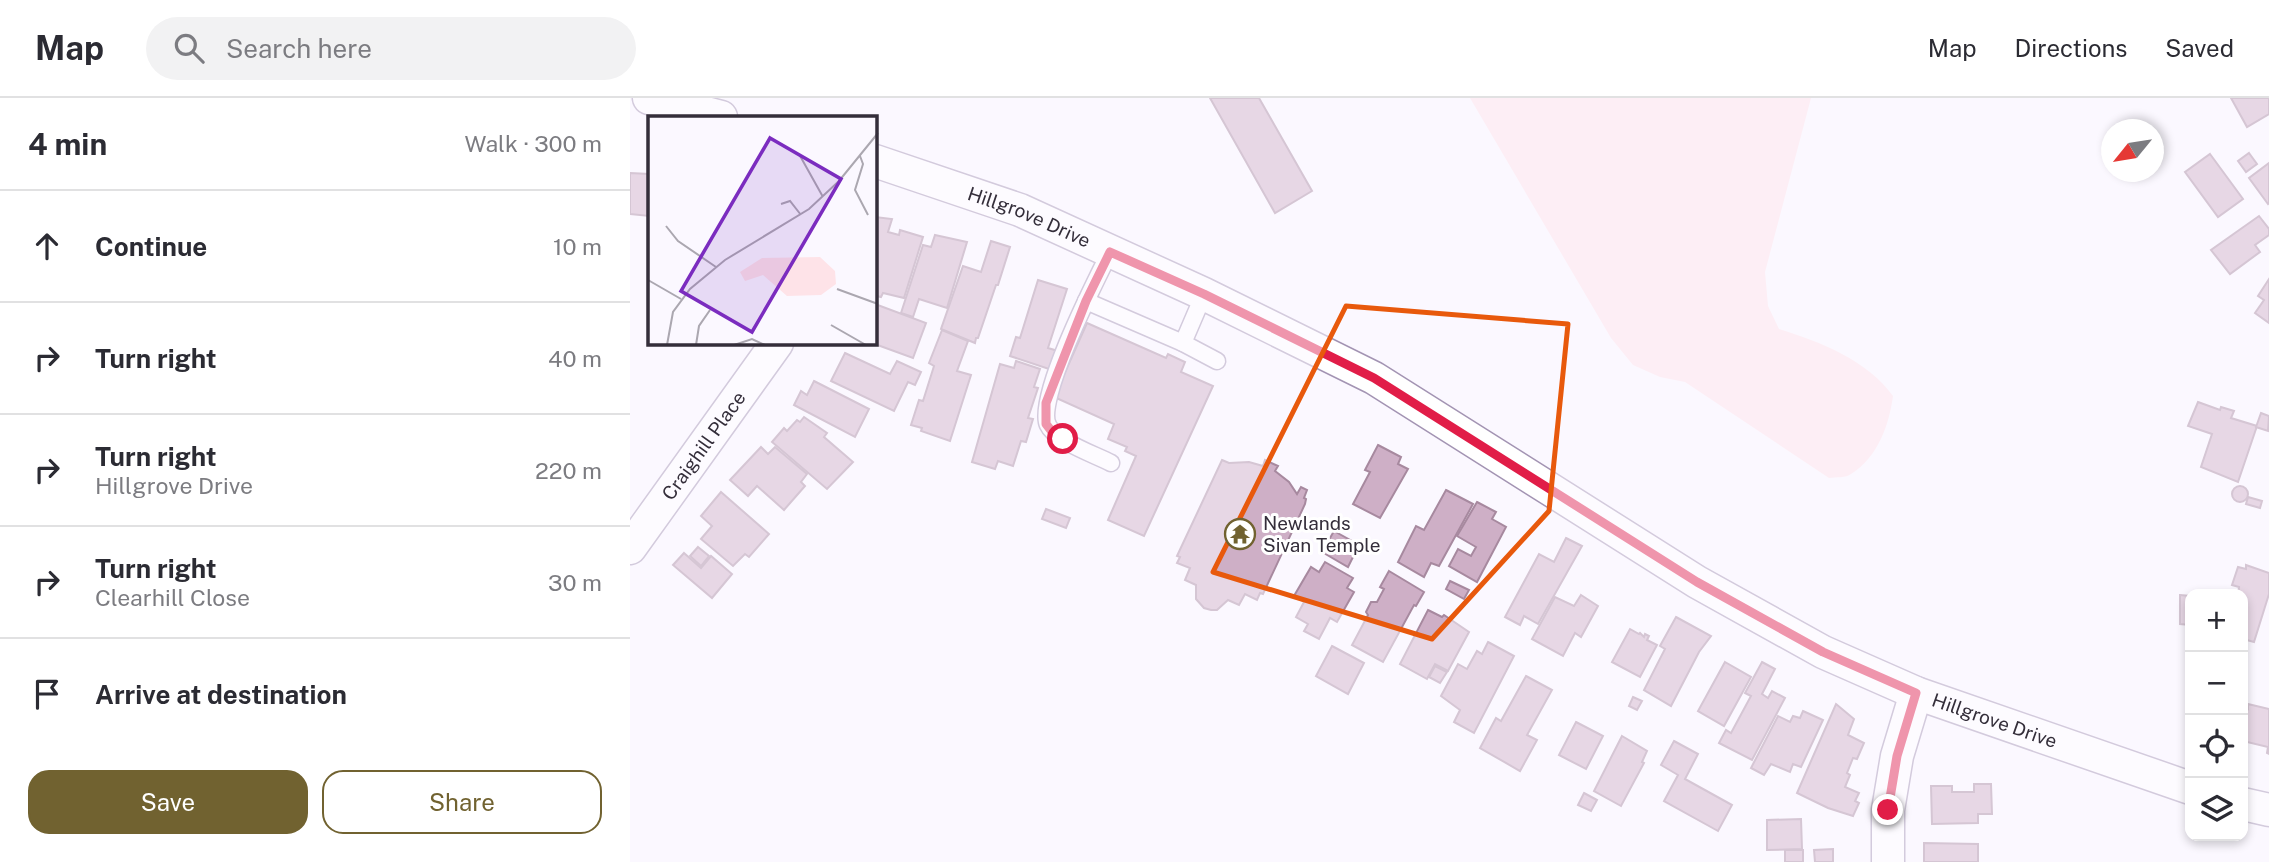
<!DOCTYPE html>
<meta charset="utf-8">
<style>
:root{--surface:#fff;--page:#f2f2f3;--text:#2b2b33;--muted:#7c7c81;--line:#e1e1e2;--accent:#716230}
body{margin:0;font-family:"Public Sans",sans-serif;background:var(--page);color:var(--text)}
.controls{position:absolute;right:21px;bottom:21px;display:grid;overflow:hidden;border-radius:14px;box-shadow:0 4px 10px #0003}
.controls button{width:63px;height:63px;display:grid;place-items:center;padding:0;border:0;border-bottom:2px solid var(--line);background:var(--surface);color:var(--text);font:35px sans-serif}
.compass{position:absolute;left:1471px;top:21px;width:63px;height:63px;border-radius:50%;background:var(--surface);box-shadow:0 4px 10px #0003;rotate:240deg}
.stop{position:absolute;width:21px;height:21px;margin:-16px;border:5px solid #e11d48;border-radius:50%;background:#fff}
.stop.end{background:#e11d48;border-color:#fff;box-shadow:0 2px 7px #0008}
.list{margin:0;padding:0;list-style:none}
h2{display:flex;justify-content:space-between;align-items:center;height:91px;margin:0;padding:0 28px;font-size:30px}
h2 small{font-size:23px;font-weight:400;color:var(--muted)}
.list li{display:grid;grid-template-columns:46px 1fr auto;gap:21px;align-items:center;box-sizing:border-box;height:112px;padding:0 28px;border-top:2px solid var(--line)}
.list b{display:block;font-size:26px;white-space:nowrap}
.list p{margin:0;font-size:23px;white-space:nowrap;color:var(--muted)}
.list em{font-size:23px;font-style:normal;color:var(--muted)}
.actions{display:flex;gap:14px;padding:21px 28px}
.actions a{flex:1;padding:16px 0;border:2px solid var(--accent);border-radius:21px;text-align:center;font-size:24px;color:var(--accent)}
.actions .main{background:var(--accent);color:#fff}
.icon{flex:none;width:38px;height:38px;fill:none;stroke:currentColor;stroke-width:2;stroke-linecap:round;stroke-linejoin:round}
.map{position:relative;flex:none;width:1639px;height:764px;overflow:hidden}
header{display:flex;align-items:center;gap:42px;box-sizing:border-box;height:98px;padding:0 35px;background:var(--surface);border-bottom:2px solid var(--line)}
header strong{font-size:33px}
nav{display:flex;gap:38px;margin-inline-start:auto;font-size:24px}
.search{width:490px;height:63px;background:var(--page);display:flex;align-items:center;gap:18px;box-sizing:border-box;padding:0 24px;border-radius:38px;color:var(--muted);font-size:26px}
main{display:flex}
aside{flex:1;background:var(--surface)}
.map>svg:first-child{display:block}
.pitch{fill:#fee3e8}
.building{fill:#ceafc6;stroke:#a7899f;stroke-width:2}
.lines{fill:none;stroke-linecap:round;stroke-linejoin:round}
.lane-casing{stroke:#a394b3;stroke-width:19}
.street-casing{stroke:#a394b3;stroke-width:35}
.lane{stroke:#fff;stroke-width:16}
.street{stroke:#fff;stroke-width:32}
.route{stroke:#e11d48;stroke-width:9}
.marked{fill:none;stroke:#e8590c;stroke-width:5;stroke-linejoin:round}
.labels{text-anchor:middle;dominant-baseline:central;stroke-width:6;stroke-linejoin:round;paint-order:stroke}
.street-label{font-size:19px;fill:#342e3a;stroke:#fff}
.poi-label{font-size:19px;fill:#342e3a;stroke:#fff;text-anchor:start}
.inset-road{fill:none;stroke:#aba7b0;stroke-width:2}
.view{fill:#7b2cbf;fill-opacity:0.15;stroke:#7b2cbf;stroke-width:3.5}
.inset-edge{fill:none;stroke:#342e3a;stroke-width:3.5}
</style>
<header>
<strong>Map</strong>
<div class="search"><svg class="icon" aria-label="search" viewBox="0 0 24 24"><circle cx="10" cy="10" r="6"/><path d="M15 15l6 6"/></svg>Search here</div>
<nav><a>Map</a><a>Directions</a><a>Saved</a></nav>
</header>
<main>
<aside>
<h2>4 min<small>Walk · 300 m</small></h2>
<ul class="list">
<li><svg class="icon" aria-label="ahead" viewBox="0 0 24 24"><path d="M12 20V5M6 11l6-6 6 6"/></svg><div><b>Continue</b></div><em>10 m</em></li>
<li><svg class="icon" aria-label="right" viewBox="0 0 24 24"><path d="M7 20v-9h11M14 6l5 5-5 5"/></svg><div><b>Turn right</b></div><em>40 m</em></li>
<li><svg class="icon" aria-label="right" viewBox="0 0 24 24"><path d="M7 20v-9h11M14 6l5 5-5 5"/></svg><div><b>Turn right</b><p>Hillgrove Drive</p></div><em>220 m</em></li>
<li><svg class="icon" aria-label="right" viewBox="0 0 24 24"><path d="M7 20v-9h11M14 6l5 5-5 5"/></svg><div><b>Turn right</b><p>Clearhill Close</p></div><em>30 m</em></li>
<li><svg class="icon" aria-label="arrive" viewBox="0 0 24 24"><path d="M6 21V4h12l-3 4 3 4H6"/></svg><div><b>Arrive at destination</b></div></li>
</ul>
<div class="actions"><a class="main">Save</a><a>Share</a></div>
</aside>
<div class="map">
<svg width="1639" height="764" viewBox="0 0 1639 764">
<rect width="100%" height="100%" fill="#fbf8ff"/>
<path class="pitch" d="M840 0H1181L1135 174 1138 208 1149 231C1191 244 1237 262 1263 298 1259 327 1248 359 1221 376 1216 380 1206 379 1199 380L1055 284 1030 279 1003 267 981 240Z"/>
<g class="building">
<path d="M580 0H629L682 93 645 115Z"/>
<path d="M1601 0H1639V16L1617 29Z"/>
<path d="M1619 55 1627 66 1616 74 1608 63Z"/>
<path d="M1580 56 1613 101 1588 119 1555 74Z"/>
<path d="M1639 65V105L1638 106 1619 80Z"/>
<path d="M0 75 19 76V118L0 116Z"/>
<path d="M1629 118 1639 131V137L1625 147 1630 154 1600 176 1581 152Z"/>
<path d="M245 119 262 121 258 134 269 137 270 132 293 139 274 200 253 195 251 199 246 198 245 202Z"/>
<path d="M305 137 337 144 317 210 289 201 283 219 271 215 293 147 301 149Z"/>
<path d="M361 143 380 149 368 187H366L348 240H346L345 245 311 231 333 168 351 174Z"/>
<path d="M1639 181V225L1625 215 1634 202 1628 198Z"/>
<path d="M408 182 437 191 418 250 428 253 422 272 380 258 386 239 390 240Z"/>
<path d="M245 206 296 225 283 260 242 245H245Z"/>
<path d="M457 225 536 260 538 256 555 264 551 274 583 288 514 438 478 422 506 358 495 353 497 349 478 341 484 326 424 299Z"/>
<path d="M312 232 338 243 327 273 341 277 320 343 291 333 292 330 281 327 289 302 293 303 304 268 299 265Z"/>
<path d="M215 255 260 276 267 263 291 274 285 287 278 284 264 313 201 283Z"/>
<path d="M386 263 410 271 404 289 408 290 398 320 403 321 396 344 391 343 383 368 368 363 365 371 342 364 370 266 384 270Z"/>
<path d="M184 283 239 311 225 339 164 307 171 293 177 297Z"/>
<path d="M1568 304 1590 312 1591 309 1604 313 1601 320 1627 328 1608 384 1571 369 1582 336 1558 328Z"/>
<path d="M1631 315 1639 318 1638 333 1626 329Z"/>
<path d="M174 319 197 335 194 339 223 364 197 391 142 344 154 330 157 333 167 322 170 324Z"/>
<path d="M748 347 771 359 768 366 778 371 750 420 723 406 740 374 735 372Z"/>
<path d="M131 349 138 356 145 349 177 376 171 384 175 388 154 412 127 388 118 398 100 382Z"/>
<path d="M592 362 599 365 619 364 633 368 635 362 648 368 645 373 659 384 667 396 671 389 677 392 674 400 676 401 675 406 633 496 630 495 627 502 615 496 609 507 598 502 587 512H581L574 510 566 501V487L555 482 560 470 547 465 550 459 547 458Z"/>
<circle cx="1610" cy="396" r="8"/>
<path d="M816 392 843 406 809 468 801 465 794 479 768 464 786 428 794 432Z"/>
<path d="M91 394 139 436 119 459 115 456 103 468 71 441 82 428 71 418Z"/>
<path d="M1618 399 1632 403 1630 410 1616 406Z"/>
<path d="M847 404 866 414 862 421 876 429 847 484 819 468 828 451 841 458 846 449 827 438Z"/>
<path d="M416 411 440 420 436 430 412 421Z"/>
<path d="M704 433 729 447 718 469 692 454Z"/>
<path d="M936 440 952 448 908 526 894 518 890 527 875 519 909 456 924 464Z"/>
<path d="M68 449 79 458 71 468 60 458Z"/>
<path d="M54 455 71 470 81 458 102 476 82 500 43 467Z"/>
<path d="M695 464 723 480 717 490 724 494 707 524 700 520 689 541 674 533 678 526 666 519 674 504 664 498 681 469 689 474Z"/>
<path d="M1616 467 1639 475V496L1624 544 1613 541V496H1608L1609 489 1602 487 1608 469 1616 471Z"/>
<path d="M759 473 794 494 786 508 784 507 753 564 722 547 738 517 736 514 741 504H747L754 491 750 489Z"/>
<path d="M820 483 839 492 834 501 816 491Z"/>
<path d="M951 497 968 508 951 539 945 535 933 558 902 541 925 499 944 508Z"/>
<path d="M1550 497 1560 498V527L1550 526Z"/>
<path d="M798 512 812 519 814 517 839 534 818 573 805 566 797 581 770 566Z"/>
<path d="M1046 519 1081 538 1069 554 1041 608 1014 592 1035 551 1030 548Z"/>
<path d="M1000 531 1009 536 1010 535 1014 539 1015 536 1019 538 1017 542 1027 547 1010 579 982 564Z"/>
<path d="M858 544 884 558 844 635 824 624 830 612 811 598 828 566 837 571 847 553 852 556Z"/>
<path d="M702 548 734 565 718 596 686 578Z"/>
<path d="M1095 564 1121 579 1094 628 1068 613Z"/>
<path d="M1132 564 1145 571 1132 596 1138 600 1142 593 1155 600 1122 662 1089 645 1096 632 1101 635 1121 598 1115 595Z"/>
<path d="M805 568 817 574 810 585 799 579Z"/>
<path d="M896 578 922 592 897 637 907 642 890 673 850 650 866 620 871 623Z"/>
<path d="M1003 599 1012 603 1007 612 999 608Z"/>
<path d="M1206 606 1224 621 1218 637 1234 645 1227 661 1223 660 1217 675 1220 677 1215 689 1229 695 1225 703 1229 705 1223 718 1198 710 1167 695Z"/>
<path d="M1618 606 1639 611V656L1637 655 1638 649 1613 643V609L1618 611Z"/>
<path d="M1173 613 1193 622 1171 669 1163 666 1160 674 1141 666 1134 677 1121 670 1148 618 1160 624 1163 618 1170 620Z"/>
<path d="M946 624 973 638 956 671 929 657Z"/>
<path d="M992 638 1017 653 1012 664 1014 665 991 708 964 693Z"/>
<path d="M1044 643 1068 656 1055 681 1102 707 1088 733 1034 703 1048 677 1031 667Z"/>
<path d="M1344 686H1361L1362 716H1348V725L1302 726 1301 688H1322V694H1344Z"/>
<path d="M954 695 967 702 961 713 948 707Z"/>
<path d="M1171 721 1172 751 1137 752V722Z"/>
<path d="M1294 745 1348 746V764H1294Z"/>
<path d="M1203 751V764H1185L1184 752Z"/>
<rect x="1155" y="752" width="18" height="12"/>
</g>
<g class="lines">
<g class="lane-casing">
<g id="lane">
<path d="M480 154C466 182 405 302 418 327 425 343 466 357 481 365"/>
<path d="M456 203 553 245 587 263"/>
<path d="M553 245 574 196"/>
</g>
</g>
<g class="street-casing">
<g id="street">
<path d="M19 0 91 19"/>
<path id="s1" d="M245 63 390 112 574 196 744 280 1067 484 1193 554 1286 595 1560 690"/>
<path id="s2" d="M0 450 147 245"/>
<path d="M1613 706 1639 712"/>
<path d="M1258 764V712L1267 658 1286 595"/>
</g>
</g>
<use href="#lane" class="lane"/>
<use href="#street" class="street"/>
</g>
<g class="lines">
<path class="route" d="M433 341 423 335 416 326V305L456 203 480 154 574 196 744 280 1067 484 1193 554 1286 595 1267 658 1258 712"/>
</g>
<path d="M0 0H1639V764H0ZM716 208 938 226 919 413 802 541 583 474Z" fill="#fbf8ff" fill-opacity=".55" fill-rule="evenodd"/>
<path class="marked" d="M716 208 938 226 919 413 802 541 583 474Z"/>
<defs>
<g id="temple-ring" transform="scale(1.575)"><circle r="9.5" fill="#fff" stroke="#716230" stroke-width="1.5"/><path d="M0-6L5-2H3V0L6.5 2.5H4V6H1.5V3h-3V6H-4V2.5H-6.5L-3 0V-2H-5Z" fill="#716230"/></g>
</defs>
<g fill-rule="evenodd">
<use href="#temple-ring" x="610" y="436"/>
</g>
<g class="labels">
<g class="street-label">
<text stroke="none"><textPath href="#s1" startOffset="164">Hillgrove Drive</textPath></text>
<text stroke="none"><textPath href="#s2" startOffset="126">Craighill Place</textPath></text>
<text stroke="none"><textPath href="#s1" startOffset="1256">Hillgrove Drive</textPath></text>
</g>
<g class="poi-label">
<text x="633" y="425">Newlands<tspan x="633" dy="22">Sivan Temple</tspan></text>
</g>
</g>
<g transform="translate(18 18)">
<rect width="229" height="229" fill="#fbf8ff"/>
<path d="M172 141 187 155 188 168 173 179 139 180 115 159 97 165 92 156 114 142Z" fill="#fee3e8"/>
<path class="inset-road" d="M151 38 175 81M212 40 215 48 207 74 220 99M133 88 142 85 153 99M18 110 30 125 68 151M0 164 33 183M189 173 230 188M183 209 218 229M19 229 25 196 42 173 77 144 161 93 191 65 230 17M48 229 51 210 62 194M86 229 104 223 117 229"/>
<path class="view" d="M122 22 193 63 104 216 33 175Z"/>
<rect width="229" height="229" class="inset-edge"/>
</g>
</svg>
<div class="controls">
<button>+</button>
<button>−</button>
<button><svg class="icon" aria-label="locate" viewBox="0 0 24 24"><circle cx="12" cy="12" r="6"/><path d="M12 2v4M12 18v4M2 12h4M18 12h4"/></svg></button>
<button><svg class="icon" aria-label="layers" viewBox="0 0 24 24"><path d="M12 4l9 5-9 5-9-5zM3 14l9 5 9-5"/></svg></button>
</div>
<svg class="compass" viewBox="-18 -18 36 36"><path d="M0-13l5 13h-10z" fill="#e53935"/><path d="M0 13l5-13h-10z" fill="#7c7c81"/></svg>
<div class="stop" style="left:433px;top:341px"></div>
<div class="stop end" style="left:1258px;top:712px"></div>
</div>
</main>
